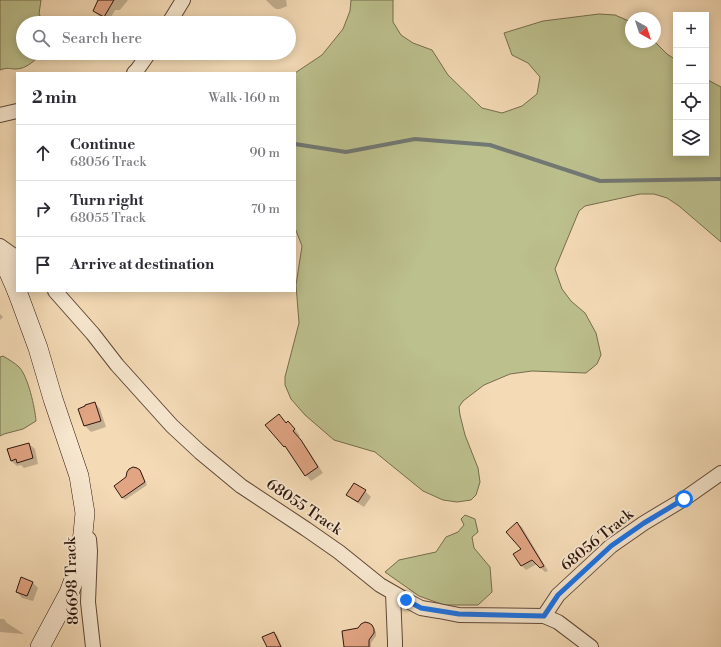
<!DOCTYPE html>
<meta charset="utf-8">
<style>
:root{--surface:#fff;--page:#f2f2f3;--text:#2b2b33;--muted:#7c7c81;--line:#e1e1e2}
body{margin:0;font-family:"Libre Bodoni",serif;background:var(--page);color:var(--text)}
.controls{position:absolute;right:12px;top:12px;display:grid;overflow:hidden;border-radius:0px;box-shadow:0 2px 10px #0003}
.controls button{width:36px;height:36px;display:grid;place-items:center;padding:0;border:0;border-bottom:1px solid var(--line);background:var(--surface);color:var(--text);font:20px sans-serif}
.compass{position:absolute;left:625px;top:12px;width:36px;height:36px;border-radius:50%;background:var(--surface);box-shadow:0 2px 10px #0003;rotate:141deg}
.stop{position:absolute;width:12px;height:12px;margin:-9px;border:3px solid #1a73e8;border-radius:50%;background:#fff}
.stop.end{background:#1a73e8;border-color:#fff;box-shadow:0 1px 4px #0008}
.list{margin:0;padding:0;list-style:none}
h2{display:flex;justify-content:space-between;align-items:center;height:52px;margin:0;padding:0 16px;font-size:17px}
h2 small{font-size:13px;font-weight:400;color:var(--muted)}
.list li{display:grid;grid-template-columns:26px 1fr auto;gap:12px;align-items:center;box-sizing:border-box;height:56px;padding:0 16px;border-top:1px solid var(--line)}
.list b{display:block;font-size:15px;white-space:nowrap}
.list p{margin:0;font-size:13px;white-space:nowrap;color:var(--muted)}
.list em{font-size:13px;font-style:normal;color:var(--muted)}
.icon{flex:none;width:22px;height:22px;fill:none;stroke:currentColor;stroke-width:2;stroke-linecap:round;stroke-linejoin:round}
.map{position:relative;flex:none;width:721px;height:647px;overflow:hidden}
.search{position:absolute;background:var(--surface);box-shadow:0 2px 10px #0003;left:16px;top:16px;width:280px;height:44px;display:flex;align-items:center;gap:10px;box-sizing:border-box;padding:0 14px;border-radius:22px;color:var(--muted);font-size:15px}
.panel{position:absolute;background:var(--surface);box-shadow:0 2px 10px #0003;left:16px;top:72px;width:280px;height:220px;border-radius:0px}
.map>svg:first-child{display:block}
.green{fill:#bcc08d;stroke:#766c4e}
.shadow{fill:#0003}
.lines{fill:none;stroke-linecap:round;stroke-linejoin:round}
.stream{stroke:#727873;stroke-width:4}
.building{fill:#e1a584;stroke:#2f170e}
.street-casing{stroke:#604838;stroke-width:16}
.secondary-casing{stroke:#2f170e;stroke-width:20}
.street{stroke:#f8e8d0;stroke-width:14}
.secondary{stroke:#f8e8d0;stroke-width:19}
.route{stroke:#1a73e8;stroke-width:5}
.labels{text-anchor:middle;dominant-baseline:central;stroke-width:3.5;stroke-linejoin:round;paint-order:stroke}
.street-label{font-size:15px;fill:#2f170e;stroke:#f8e8d0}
</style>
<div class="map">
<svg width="721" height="647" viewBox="0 0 721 647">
<rect width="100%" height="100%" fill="#f4dbb6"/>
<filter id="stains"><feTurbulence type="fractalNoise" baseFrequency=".005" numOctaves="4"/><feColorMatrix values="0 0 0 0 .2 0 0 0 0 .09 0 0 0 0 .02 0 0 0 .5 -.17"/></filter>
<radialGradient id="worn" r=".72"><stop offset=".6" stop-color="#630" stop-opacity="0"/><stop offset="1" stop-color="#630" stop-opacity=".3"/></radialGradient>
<g class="green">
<path d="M0 0H41L39 14 44 23H23V53H41C36 60 26 69 16 69 8 69 9 67 0 70Z"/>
<path d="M351 0H393V22L401 35 413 43 432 50 448 75 482 108 502 113 522 106 537 94 540 77 528 63 512 55 504 33 543 21 599 14 615 15 631 22V42H655L667 54 676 60V153H706V79L721 87V242L679 206 667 198 654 194H640L585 206 579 211 555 269 562 289 571 301 585 313 596 333 601 355 597 364 586 373 532 371 510 374 484 385 463 401 459 407 460 415 465 435 478 468 480 482 476 495 471 500 457 502 443 500 423 491 375 452 334 440 305 415 291 399 285 385V377L299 323 296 285 302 246 295 228V73L322 55 343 29 350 11Z"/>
<path d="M3 356C8 359 15 363 19 367 28 376 35 408 36 421L23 429 4 434 0 436V357Z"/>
<path d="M465 515 475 519 478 532 472 537 474 548 490 567 492 592 478 605H444L419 596 385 572 399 560 436 552 446 537 458 532 464 525 461 519Z"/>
</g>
<g class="shadow">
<path d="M99 0H128L120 10H115L109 21 99 16 94 11Z"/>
<path d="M266 0H286L287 6 280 9H276L273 7Z"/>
<path d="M0 314 3 317 0 320Z"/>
<path d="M95 403 100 409 106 427 91 432 85 426 80 409Z"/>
<path d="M284 421 287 424 294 428 300 436 298 437 306 447 323 473 311 481 306 475 290 452 266 425Z"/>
<path d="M29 444 35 449 38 464 24 468 21 465 17 466 11 461Z"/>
<path d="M139 470 142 473 147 485 125 500 122 497Z"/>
<path d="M365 491 371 497 364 507 353 500 347 494Z"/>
<path d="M517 523 522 527 548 571 545 572 537 564 526 570 522 566 515 554 523 549Z"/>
<path d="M32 582 38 588 33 601 22 598 17 592Z"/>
<path d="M0 619H4L7 623 24 634 0 632Z"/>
<path d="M372 626 376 632V636L371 643V647H347L359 629Z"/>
<path d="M274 633 277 635 282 647H268Z"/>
</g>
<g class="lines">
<path class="stream" d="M295 144 346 152 415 139 490 145 600 181 721 179"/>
</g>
<g class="building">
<path d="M98 0H114L104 17 93 11Z"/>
<path d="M95 402 101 421 84 426 78 409 85 406V405Z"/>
<path d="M279 414 286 423 288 421 295 429 293 431 301 440 318 467 305 476 285 446 284 447 265 425Z"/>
<path d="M29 443 33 458 17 463 16 459 11 461 7 449Z"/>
<path d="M133 467 137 468 140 470 145 482 122 498 114 486 126 477 127 472 129 469Z"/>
<path d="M354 483 366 490 358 502 346 495Z"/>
<path d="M517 522 544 566 540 568 532 560 521 566 513 554 521 549 506 532Z"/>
<path d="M21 577 33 582 27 596 16 592Z"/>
<path d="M365 622 369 623 372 625 374 629V633L369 640V647H344L342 631 358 628 361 624Z"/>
<path d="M274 632 281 647H267L262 637Z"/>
</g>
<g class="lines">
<g class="street-casing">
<g id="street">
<path d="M169 23 183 0"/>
<path d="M134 73 137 70 149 53"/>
<path d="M0 115 17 111"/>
<path d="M0 246 17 258"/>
<path d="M55 291 93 334 117 365 172 426 200 452 241 486 306 529 339 552 380 585 406 600 421 608 439 611 459 615 544 616 558 622 591 647"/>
<path d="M89 539 90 551 88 602 93 647"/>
<path d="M393 593 395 642V647"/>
<path d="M544 616 558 595 611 546 644 523 684 499 721 473"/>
</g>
</g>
<g class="secondary-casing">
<g id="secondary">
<path d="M0 252 17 291"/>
<path d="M17 291 38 348 53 399 79 476 85 513 80 563 69 593 40 647"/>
</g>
</g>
<use href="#street" class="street"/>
<use href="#secondary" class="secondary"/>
</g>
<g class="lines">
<path class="route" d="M406 600 421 608 459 614 544 616 558 595 611 546 644 523 684 499"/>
</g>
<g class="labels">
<g class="street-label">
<text transform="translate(304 507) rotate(34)">68055 Track</text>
<text transform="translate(597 540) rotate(-39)">68056 Track</text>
<text transform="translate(72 581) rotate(-92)">86698 Track</text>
</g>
</g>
<rect width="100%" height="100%" filter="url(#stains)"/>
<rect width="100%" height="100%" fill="url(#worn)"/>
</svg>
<div class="controls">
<button>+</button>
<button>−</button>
<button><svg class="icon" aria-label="locate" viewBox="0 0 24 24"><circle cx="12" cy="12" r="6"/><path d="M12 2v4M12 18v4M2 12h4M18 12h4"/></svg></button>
<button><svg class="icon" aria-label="layers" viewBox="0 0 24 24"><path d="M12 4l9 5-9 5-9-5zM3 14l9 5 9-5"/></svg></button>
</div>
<svg class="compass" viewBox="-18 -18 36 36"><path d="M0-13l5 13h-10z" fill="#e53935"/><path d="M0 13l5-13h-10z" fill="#7c7c81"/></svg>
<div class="stop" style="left:684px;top:499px"></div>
<div class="stop end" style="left:406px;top:600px"></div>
<div class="search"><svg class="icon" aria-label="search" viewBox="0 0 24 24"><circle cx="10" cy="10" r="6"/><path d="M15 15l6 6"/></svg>Search here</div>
<section class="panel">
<h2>2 min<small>Walk · 160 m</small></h2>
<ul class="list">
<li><svg class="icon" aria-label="ahead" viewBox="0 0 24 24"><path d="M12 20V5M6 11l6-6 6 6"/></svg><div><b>Continue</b><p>68056 Track</p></div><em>90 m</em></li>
<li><svg class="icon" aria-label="right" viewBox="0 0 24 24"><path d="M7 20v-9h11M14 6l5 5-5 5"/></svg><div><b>Turn right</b><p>68055 Track</p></div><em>70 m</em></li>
<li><svg class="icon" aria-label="arrive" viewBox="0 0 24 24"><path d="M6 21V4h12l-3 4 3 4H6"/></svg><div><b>Arrive at destination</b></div></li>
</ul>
</section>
</div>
